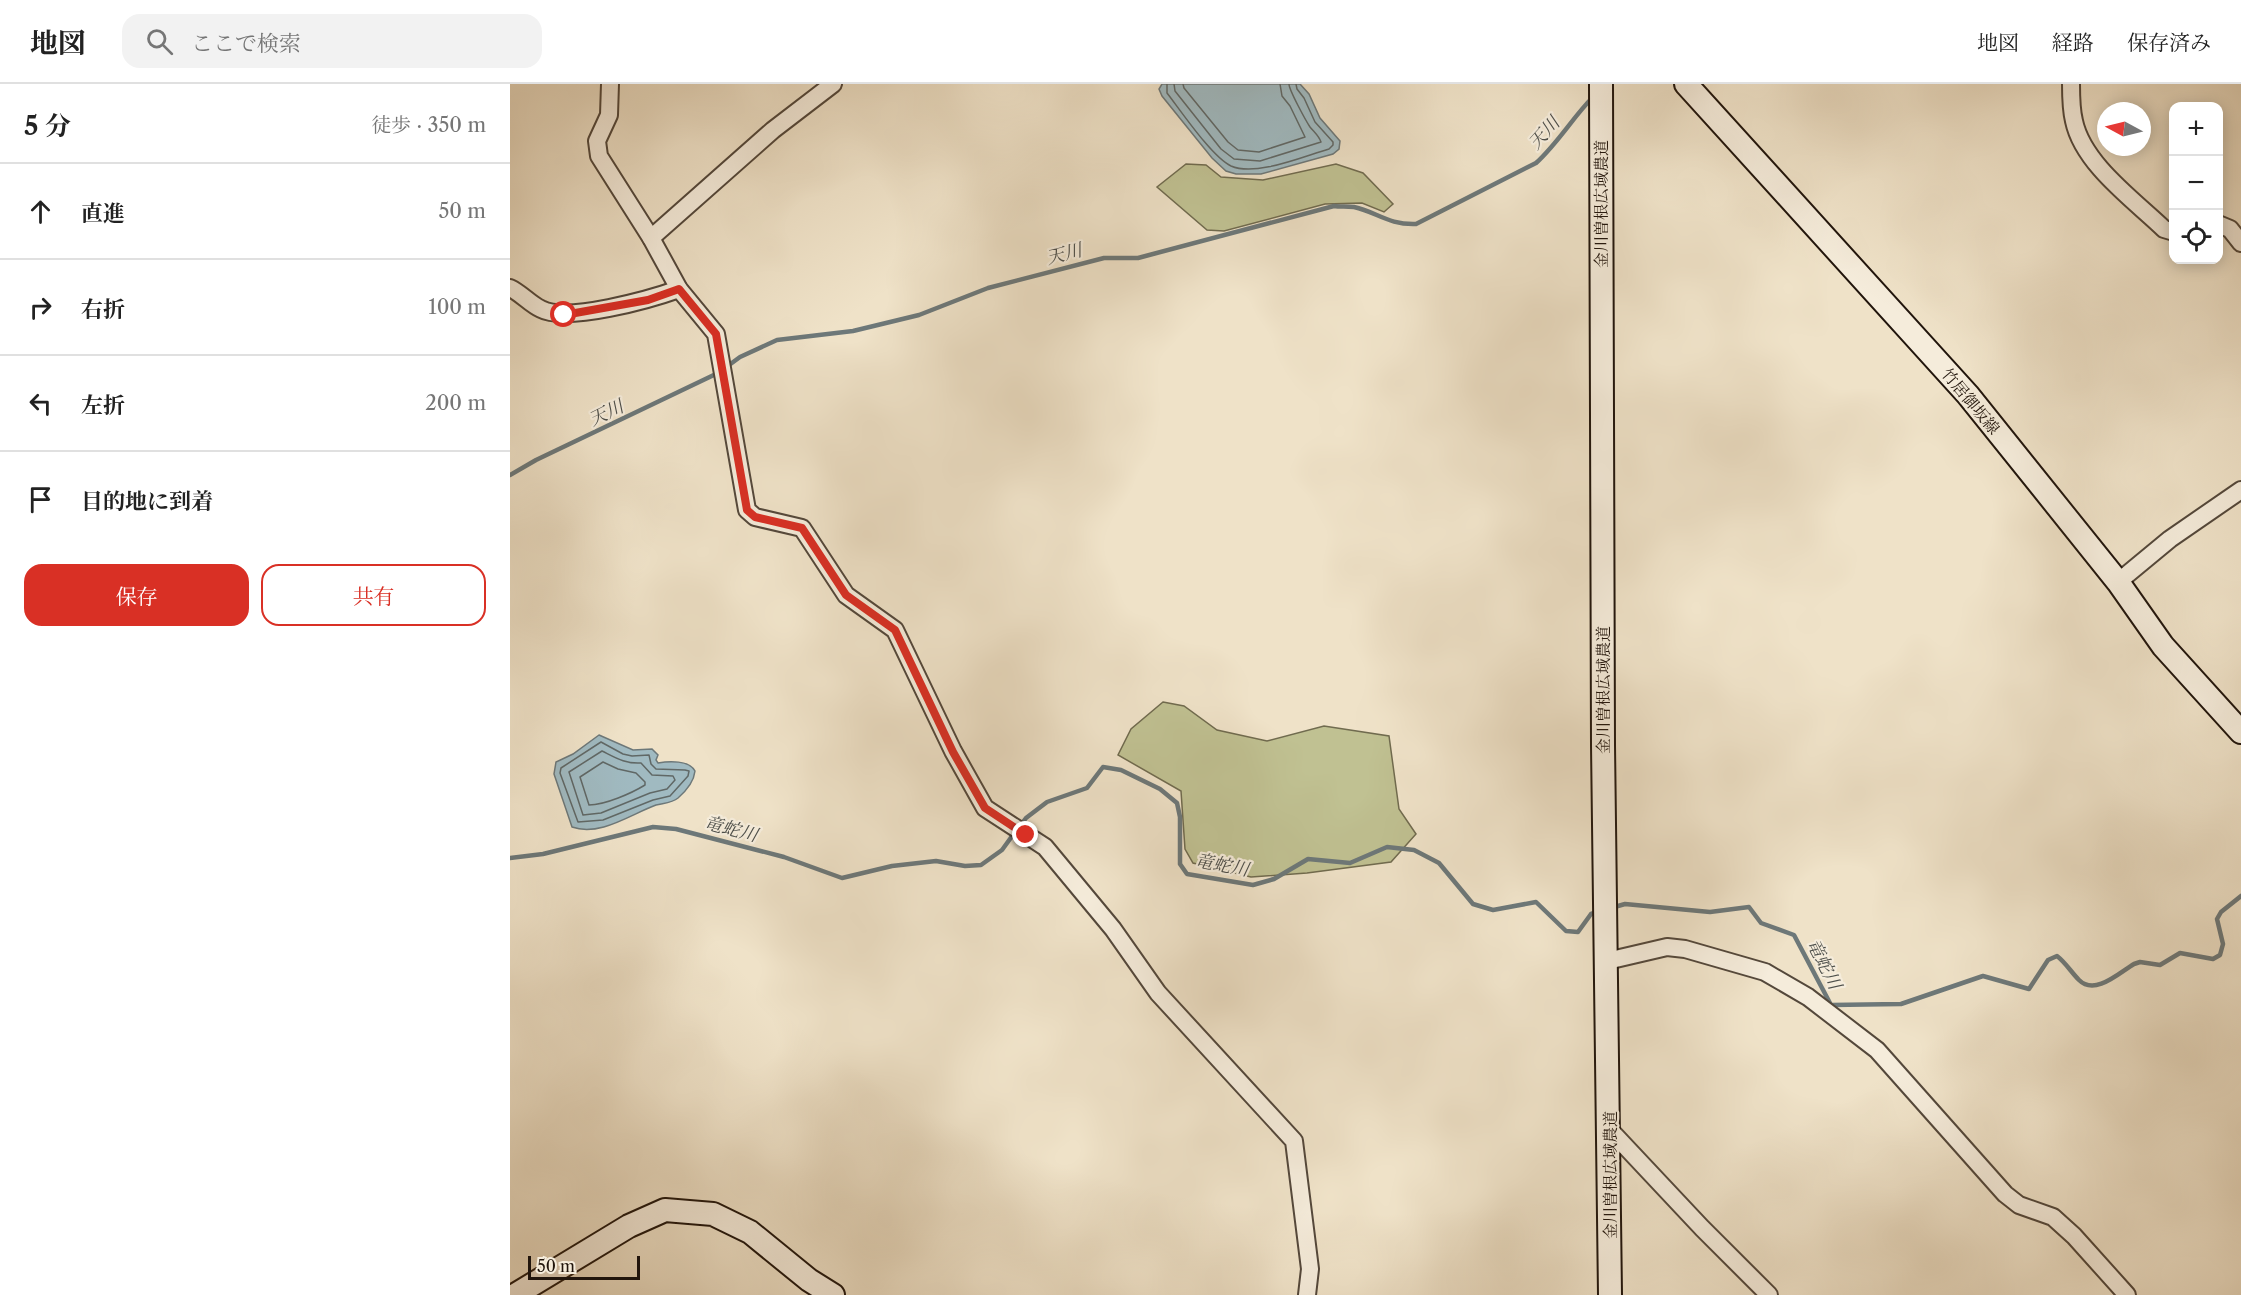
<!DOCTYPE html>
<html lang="ja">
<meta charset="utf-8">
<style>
:root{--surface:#fff;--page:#f2f2f2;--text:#222;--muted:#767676;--line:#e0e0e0;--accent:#d93025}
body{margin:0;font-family:"Libre Caslon Text","Noto Serif JP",serif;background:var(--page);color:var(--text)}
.controls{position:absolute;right:18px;top:18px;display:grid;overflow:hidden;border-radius:12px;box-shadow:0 3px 15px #0003}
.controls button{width:54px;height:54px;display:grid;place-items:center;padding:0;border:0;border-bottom:2px solid var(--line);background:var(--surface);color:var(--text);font:30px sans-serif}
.compass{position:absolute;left:1587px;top:18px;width:54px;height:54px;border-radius:50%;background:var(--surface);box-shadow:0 3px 15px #0003;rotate:277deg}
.scale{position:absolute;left:18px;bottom:15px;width:112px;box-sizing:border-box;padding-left:6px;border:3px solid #21150c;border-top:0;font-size:16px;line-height:21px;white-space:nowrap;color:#21150c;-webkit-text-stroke:4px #f5ecdb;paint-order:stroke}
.stop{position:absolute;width:18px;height:18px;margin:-14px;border:4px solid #d93025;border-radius:50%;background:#fff}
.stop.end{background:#d93025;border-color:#fff;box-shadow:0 2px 6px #0008}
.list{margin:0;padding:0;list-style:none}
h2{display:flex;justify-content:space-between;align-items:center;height:78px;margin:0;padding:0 24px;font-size:26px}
h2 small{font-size:20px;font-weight:400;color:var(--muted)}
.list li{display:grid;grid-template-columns:39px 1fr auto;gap:18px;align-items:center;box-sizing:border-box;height:96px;padding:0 24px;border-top:2px solid var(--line)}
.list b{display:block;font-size:22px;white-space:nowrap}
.list em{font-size:20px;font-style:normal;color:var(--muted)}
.actions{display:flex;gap:12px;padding:18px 24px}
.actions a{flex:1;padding:14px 0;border:2px solid var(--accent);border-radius:18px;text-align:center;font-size:21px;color:var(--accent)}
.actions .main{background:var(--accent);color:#fff}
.icon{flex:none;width:33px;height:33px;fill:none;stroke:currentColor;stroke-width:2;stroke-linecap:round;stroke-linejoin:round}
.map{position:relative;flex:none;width:1731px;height:1211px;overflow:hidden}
header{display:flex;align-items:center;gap:36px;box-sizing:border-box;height:84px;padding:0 30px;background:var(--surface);border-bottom:2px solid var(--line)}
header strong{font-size:28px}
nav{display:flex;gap:33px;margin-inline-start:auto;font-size:21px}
.search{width:420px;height:54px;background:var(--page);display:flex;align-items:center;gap:15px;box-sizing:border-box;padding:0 21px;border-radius:18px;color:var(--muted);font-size:22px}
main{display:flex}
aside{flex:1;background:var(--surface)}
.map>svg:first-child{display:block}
.green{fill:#c0c192;stroke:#706b4f;stroke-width:1.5}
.water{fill:#a0bac1;stroke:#6d7879;stroke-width:1.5}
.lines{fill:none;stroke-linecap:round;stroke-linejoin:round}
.shore{stroke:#606866;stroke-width:1.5}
.stream{stroke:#6d7879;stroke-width:4.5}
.street-casing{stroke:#54483b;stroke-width:20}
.secondary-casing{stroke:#21150c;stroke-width:26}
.street{stroke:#f5ecdb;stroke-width:16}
.secondary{stroke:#f5ecdb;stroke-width:22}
.route{stroke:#d93025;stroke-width:8}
.labels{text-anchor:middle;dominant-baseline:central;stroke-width:4.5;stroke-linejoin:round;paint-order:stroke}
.street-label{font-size:16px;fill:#21150c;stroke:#f5ecdb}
.water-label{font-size:18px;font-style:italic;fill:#4d4f4b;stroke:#f5ecdb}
</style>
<header>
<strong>地図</strong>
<div class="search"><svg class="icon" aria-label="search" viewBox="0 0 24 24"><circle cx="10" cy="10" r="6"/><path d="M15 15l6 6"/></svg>ここで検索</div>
<nav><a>地図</a><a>経路</a><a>保存済み</a></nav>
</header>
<main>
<aside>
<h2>5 分<small>徒歩 · 350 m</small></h2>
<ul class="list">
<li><svg class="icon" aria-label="ahead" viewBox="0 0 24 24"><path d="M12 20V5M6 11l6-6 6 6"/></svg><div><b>直進</b></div><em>50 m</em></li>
<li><svg class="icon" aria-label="right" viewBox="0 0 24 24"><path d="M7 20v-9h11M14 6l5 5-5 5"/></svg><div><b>右折</b></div><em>100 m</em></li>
<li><svg class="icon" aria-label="left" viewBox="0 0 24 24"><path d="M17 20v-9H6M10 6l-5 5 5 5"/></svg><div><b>左折</b></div><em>200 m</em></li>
<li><svg class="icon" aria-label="arrive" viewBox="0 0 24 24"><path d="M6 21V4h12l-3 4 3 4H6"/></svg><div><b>目的地に到着</b></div></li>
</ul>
<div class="actions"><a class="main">保存</a><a>共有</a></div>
</aside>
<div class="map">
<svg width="1731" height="1211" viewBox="0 0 1731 1211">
<rect width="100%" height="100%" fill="#efe2c8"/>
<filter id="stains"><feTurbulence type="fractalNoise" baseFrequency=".00333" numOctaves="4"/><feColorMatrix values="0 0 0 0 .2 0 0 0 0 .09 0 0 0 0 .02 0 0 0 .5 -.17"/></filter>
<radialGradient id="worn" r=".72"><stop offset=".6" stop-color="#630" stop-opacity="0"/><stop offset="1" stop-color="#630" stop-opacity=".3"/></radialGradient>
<g class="green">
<path d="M676 80 696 81 711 93 753 96 826 80 853 89 883 120 874 128 852 119 815 120 714 147 697 146 647 103Z"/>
<path d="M653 618 674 622 707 646 757 657 814 642 879 652 889 725 906 750 881 778 797 789 741 793 683 779 675 765 671 707 608 671 621 645Z"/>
</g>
<g class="water">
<path d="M652 0H790L799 10 810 34 830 57 829 65 823 70 751 90H726L716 87 702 74 652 12 649 5Z"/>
<path d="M89 651 123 666 142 665 148 671 146 676 148 679C159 677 179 676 185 687 184 697 176 707 168 714 162 719 154 719 146 721 121 730 90 753 62 743L44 690 46 678 63 670Z"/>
</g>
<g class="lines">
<g class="shore">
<path d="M657 0V9C671 27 702 73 721 82 746 93 794 72 819 65L823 61V58L805 38 794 14 787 5 786 0"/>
<path d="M664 0 665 7 711 65 724 75 750 77 811 58C809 52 804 48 800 43 796 37 779 6 779 0"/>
<path d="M673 0 674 4 718 58 728 66 749 68 795 53 780 22 772 12 770 0"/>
<path d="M91 658 113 670 122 672 139 671 141 680 146 685 175 686 179 687 178 692 160 712 143 716 93 736 68 738 50 689 51 684Z"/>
<path d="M92 667C106 674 115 680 131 679L142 691 163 692 165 696 157 705 140 709 91 729 73 731 59 688Z"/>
<path d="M93 678 108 685 126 689 135 698V701C122 709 95 721 79 721L70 693Z"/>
</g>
<g class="stream">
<path d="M215 284 230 273 267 256 343 247 409 231 478 204 594 174H628L824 122C830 123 837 122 844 123 867 128 878 141 906 140L1026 79C1048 59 1063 33 1083 13"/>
<path d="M0 391 26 376 208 289"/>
<path d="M510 742 516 734 537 718 577 704 593 683 611 686 650 705 667 719 670 733V780L677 790 743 801 764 795 798 775 840 779 877 763 904 766 929 779 963 820 983 826 1026 818 1056 847 1068 848 1081 830 1090 827"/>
<path d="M0 774 33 770 143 743 166 745 274 773 332 794 382 782 426 777 455 782 471 781 492 766 505 748"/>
<path d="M1101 824 1115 820 1200 828 1239 823 1251 839 1284 851 1321 921 1391 920 1473 892 1519 905 1538 876 1547 872C1556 879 1561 888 1569 896 1585 912 1609 889 1624 880L1630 878 1650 881 1670 869 1703 875 1710 871 1713 860 1707 835 1711 828 1731 812"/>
</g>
<g class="street-casing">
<g id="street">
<path d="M100 0 99 31 87 57 89 72 141 154 169 205 206 250 237 426 245 433 292 444 336 511 385 546 443 667 475 724 535 763 603 845 648 909 784 1057 800 1185 797 1211"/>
<path d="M1561 0C1561 12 1561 25 1564 37 1573 80 1624 116 1654 145L1664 148"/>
<path d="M1708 140 1720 145 1731 159"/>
<path d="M141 154 263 46 323 0"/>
<path d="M0 204C11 209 20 220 31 225 57 239 141 215 169 205"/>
<path d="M1608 498 1660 455 1731 406"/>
<path d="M1097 877 1157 863 1175 865 1255 888 1298 913 1367 966 1495 1110 1509 1121 1543 1133 1564 1152 1617 1211"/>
<path d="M1099 1045 1192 1144 1259 1211"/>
</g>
</g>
<g class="secondary-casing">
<g id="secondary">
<path d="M1091 0 1093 661 1100 1211"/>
<path d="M1176 0 1458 311 1608 498 1653 562 1731 648"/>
<path d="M5 1211 119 1142 155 1126 203 1130 240 1148 299 1196 323 1211"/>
</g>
</g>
<use href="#street" class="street"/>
<use href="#secondary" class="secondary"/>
</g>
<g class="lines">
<path class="route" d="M54 231 138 216 169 205 206 250 237 426 245 433 292 444 336 511 385 546 443 668 475 724 516 751"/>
</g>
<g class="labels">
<g class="street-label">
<text transform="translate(1091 120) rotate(-90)">金川曽根広域農道</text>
<text transform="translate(1461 317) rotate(50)">竹居御坂線</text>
<text transform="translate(1093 606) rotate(-90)">金川曽根広域農道</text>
<text transform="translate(1100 1091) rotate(-90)">金川曽根広域農道</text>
</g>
<g class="water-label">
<text transform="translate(1034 49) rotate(-48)">天川</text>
<text transform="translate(554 170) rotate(-14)">天川</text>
<text transform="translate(96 329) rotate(-26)">天川</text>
<text transform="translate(221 745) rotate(15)">竜蛇川</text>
<text transform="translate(712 781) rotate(11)">竜蛇川</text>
<text transform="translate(1314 880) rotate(63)">竜蛇川</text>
</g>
</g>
<rect width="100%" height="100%" filter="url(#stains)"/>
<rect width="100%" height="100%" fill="url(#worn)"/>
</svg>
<div class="controls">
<button>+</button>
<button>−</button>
<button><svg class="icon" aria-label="locate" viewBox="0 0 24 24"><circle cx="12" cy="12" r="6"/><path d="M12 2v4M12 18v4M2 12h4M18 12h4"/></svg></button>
</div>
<svg class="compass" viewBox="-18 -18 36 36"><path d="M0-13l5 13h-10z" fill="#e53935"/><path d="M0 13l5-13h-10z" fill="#767676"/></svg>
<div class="scale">50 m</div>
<div class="stop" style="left:54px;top:231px"></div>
<div class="stop end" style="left:516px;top:751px"></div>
</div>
</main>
